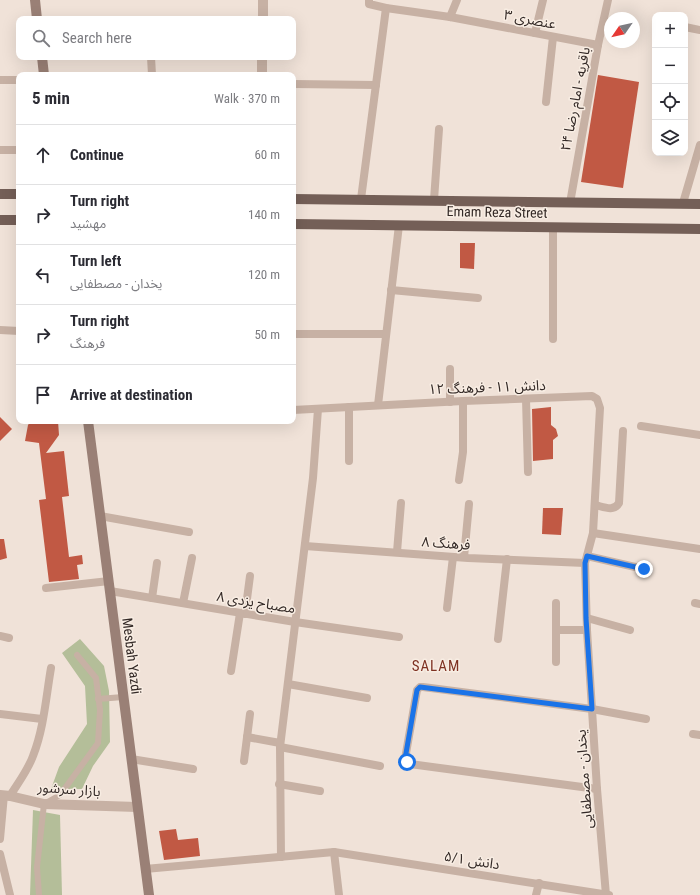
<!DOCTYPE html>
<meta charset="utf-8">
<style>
:root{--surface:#fff;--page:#f2f2f3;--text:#2b2b33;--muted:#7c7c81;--line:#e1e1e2}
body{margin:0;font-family:"Roboto Condensed","Noto Sans Arabic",sans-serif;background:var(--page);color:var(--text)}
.controls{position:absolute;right:12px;top:12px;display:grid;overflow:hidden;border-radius:8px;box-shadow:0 4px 16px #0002}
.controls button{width:36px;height:36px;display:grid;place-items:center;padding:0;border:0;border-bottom:1px solid var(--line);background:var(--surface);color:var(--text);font:20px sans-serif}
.compass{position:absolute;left:604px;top:12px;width:36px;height:36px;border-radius:50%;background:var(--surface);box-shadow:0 4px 16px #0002;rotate:236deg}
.stop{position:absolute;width:12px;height:12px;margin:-9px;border:3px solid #1a73e8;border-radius:50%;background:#fff}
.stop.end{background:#1a73e8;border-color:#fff;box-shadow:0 1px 4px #0008}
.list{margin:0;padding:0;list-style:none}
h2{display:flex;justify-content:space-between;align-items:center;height:52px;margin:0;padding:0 16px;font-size:17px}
h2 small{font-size:13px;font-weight:400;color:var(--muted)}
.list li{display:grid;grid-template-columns:26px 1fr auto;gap:12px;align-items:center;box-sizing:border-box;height:60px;padding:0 16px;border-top:1px solid var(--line)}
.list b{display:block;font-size:15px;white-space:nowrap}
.list p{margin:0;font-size:13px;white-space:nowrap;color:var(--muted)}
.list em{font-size:13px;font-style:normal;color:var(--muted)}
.icon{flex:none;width:22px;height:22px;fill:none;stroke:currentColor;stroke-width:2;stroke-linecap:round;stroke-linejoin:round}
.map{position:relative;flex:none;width:700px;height:895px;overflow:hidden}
.search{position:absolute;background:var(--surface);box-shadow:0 4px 16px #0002;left:16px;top:16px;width:280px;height:44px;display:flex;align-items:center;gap:10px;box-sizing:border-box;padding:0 14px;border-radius:8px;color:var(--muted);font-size:15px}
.panel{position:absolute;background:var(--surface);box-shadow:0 4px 16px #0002;left:16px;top:72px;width:280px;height:352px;border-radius:8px}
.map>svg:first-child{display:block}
.green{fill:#b4be99}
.building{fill:#c15944}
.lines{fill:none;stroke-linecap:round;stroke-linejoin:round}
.pedestrian{stroke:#c7b1a4;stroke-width:6}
.minor{stroke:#c7b1a4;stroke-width:8}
.tertiary{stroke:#c7b1a4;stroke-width:10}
.secondary{stroke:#9a8076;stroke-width:10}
.primary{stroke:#745f57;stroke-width:10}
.route{stroke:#1a73e8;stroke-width:5}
.labels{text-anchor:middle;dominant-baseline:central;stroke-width:3;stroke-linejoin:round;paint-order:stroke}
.street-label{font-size:14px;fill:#332926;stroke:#f8ede3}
.neighbourhood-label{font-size:15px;letter-spacing:1px;fill:#7e3122;stroke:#f8ede3}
</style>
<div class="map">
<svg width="700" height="895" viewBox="0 0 700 895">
<rect width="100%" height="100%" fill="#f0e2d8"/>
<g class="green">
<path d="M80 639 104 666 109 691 110 742 93 766 82 789H51L59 767 87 724 85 686 62 653Z"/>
<path d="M33 810 60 815 62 895H30Z"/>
</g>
<g class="building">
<path d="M598 75 639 82 623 188 581 182Z"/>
<path d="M460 243H475L474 269 460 268Z"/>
<path d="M551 407V425L556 429 558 436 553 440V459L533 461 532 409Z"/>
<path d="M0 417 12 429 0 441Z"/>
<path d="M31 421H58L59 435 46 453 64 451 69 496 62 497 69 557 82 555 83 564 77 565 79 579 49 582 39 500 46 499 39 443 25 441 28 425Z"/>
<path d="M543 508H563L561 535 542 534Z"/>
<path d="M0 539H4L7 558 0 560Z"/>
<path d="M176 829 178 840 198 838 200 856 164 860 159 831Z"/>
</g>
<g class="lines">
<g class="pedestrian">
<path d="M98 699 123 697"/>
<path d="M39 895 37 867 44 804 60 795 98 743 100 710 96 678 77 655"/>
</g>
<g class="minor">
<path d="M369 0V4L386 8 450 17 598 45"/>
<path d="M450 17 457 0"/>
<path d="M685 27 700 30"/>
<path d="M535 33 543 0"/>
<path d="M151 57 152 75"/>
<path d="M0 80H19"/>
<path d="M293 84 376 85"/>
<path d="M546 102 553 37"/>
<path d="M0 150H19"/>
<path d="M361 199 386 8"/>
<path d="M434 200 439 129"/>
<path d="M570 203 598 45 608 0"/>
<path d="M683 203 700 145"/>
<path d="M553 227V339"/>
<path d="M391 290 478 298"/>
<path d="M0 330 19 331"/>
<path d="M293 334H386"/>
<path d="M450 369V402"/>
<path d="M526 399 528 472"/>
<path d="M378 405 399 225"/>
<path d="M293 410 463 401 592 396 597 399 600 408 593 533 585 563 587 630 597 789 606 895"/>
<path d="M641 426 700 435"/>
<path d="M349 461V407"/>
<path d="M459 480 463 452V401"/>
<path d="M595 505C604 507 614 512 619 503L623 431"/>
<path d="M100 516 189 532"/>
<path d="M593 533 700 549"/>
<path d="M305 546 468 558 585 563"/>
<path d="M397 552 401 503"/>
<path d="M587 556 644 569"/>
<path d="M464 557 469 504"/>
<path d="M46 588 109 581"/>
<path d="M110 591 295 622 399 637"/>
<path d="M152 598 157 563"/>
<path d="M183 603 192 558"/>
<path d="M695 603 700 604"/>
<path d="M447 608 453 557"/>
<path d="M245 614 250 576"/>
<path d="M587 618 630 630"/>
<path d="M556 630H587"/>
<path d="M0 636 9 638"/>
<path d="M498 639 507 559"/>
<path d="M556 662V603"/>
<path d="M231 671 240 613"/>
<path d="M288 684 367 698"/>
<path d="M0 714 42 719"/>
<path d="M693 734 700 735"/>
<path d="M247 737 280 743"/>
<path d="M280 747 380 766"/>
<path d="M131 759 193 769"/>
<path d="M244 761 250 714"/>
<path d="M279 784 320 791"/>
<path d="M597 789 410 764 405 759 417 690 420 687H423L592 709 646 719"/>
<path d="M10 796C18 783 28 770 33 756 44 728 46 697 51 668"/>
<path d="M0 839 4 795"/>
<path d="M334 852 339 895"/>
<path d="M0 854 10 895"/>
<path d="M281 857 280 747 313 478 318 409"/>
<path d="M145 869 334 852 609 895"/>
<path d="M536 895 539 883"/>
</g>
<g class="tertiary">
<path d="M263 19V0"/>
<path d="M262 75V57"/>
<path d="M0 795 10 796 44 804 137 807"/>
</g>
<g class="secondary">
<path d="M35 0 37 19"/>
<path d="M42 57 44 75"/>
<path d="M88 421 149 895"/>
</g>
<g class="primary">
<path d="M0 194H19"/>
<path d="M293 199 700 204"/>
<path d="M0 220H19"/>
<path d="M293 224 700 229"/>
</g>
</g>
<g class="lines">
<path class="route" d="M407 762 405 759 417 690 420 687 592 709 586 618 585 563 587 556 644 569"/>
</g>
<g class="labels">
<g class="street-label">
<text transform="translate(530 19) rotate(11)">عنصری ۳</text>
<text transform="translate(575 99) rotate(-79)">باقریه - امام رضا ۲۴</text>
<text transform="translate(497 212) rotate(1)">Emam Reza Street</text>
<text transform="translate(487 387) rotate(-2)">دانش ۱۱ - فرهنگ ۱۲</text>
<text transform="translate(446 543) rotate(4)">فرهنگ ۸</text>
<text transform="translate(256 602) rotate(9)">مصباح یزدی ۸</text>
<text transform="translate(132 656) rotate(83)">Mesbah Yazdi</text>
<text transform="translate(584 779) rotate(-94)">یخدان - مصطفایی</text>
<text transform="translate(69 789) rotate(4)">بازار سرشور</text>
<text transform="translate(472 860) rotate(9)">دانش ۵/۱</text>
</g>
<g class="neighbourhood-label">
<text x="436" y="666">SALAM</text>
</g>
</g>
</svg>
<div class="controls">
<button>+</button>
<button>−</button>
<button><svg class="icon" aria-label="locate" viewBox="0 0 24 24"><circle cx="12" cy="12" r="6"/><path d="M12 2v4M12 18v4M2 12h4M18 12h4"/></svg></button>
<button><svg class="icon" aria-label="layers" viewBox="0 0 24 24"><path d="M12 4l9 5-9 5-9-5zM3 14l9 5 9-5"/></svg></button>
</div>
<svg class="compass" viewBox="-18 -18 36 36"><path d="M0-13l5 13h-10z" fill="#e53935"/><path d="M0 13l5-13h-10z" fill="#7c7c81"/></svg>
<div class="stop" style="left:407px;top:762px"></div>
<div class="stop end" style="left:644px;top:569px"></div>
<div class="search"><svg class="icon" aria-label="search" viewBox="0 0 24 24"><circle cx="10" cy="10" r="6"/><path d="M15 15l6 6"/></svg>Search here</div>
<section class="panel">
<h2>5 min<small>Walk · 370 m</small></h2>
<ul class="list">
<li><svg class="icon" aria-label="ahead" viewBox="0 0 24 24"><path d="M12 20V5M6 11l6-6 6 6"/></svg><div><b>Continue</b></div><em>60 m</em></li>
<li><svg class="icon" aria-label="right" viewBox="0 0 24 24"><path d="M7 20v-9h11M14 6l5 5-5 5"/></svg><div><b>Turn right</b><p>مهشید</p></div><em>140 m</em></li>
<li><svg class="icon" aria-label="left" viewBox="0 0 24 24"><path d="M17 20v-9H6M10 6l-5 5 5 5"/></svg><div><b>Turn left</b><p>یخدان - مصطفایی</p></div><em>120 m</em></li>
<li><svg class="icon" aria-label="right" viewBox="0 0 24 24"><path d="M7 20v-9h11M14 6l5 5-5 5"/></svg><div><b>Turn right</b><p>فرهنگ</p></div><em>50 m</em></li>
<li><svg class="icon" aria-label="arrive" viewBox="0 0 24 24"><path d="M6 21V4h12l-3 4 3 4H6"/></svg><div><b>Arrive at destination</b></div></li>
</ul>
</section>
</div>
